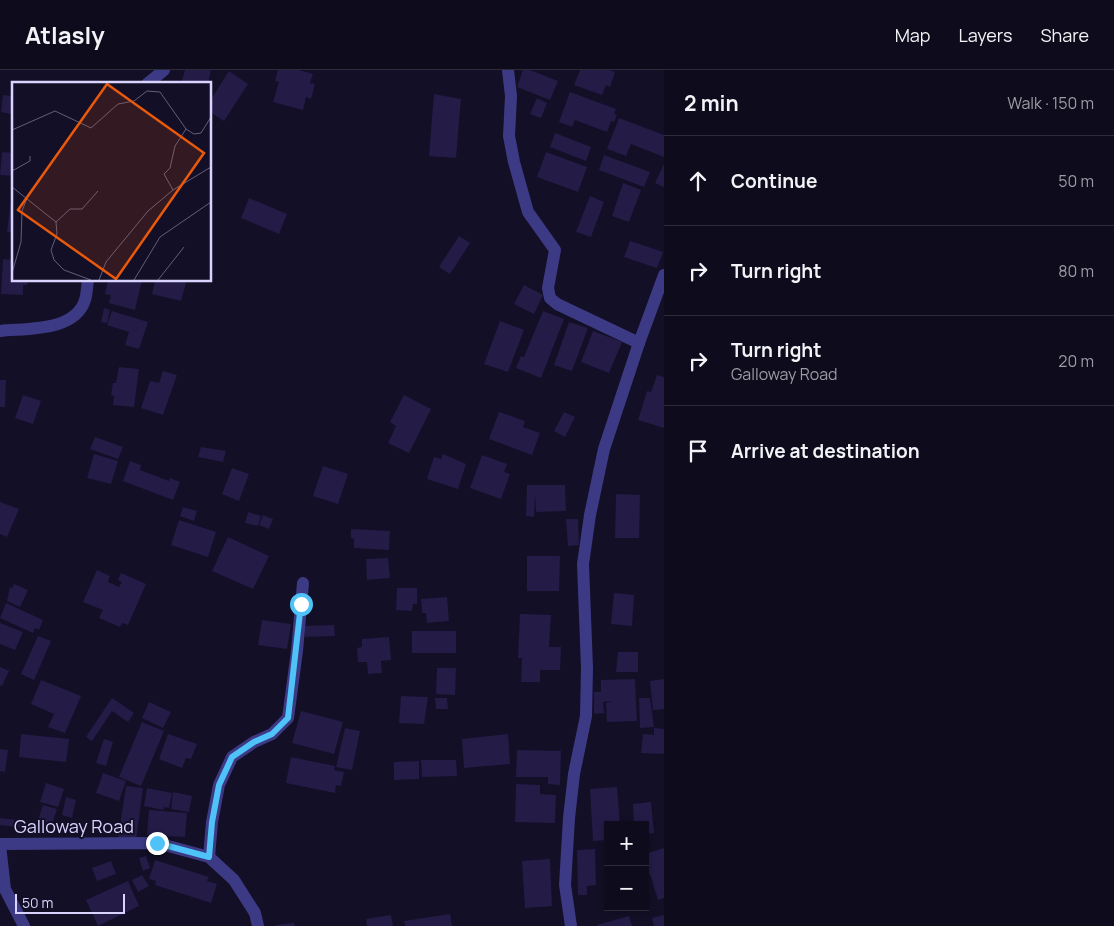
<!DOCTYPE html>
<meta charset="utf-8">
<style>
:root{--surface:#0e0b1c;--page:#171425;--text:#f1f3f6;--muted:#9b9ba3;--line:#2e2b3b}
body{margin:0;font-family:Manrope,sans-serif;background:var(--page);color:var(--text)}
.controls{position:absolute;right:15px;bottom:15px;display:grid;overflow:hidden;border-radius:0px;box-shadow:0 2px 8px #0003}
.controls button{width:45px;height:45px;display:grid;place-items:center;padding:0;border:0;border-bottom:1px solid var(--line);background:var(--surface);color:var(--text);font:25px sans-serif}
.scale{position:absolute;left:15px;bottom:12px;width:110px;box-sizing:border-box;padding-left:5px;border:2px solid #d9d4ff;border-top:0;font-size:14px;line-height:18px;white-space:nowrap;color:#d9d4ff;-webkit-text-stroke:4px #130f26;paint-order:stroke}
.stop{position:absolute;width:15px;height:15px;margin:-11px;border:4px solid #4fc3f7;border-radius:50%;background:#fff}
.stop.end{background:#4fc3f7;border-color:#fff;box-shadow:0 1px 5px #0008}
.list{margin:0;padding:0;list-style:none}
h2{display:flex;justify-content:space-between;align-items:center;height:65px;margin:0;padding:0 20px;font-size:21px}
h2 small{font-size:16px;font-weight:400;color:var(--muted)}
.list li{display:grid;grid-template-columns:32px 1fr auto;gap:15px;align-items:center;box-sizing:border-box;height:90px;padding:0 20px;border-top:1px solid var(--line)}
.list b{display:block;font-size:19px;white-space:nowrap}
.list p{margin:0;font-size:16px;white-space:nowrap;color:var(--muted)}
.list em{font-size:16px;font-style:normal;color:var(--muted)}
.icon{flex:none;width:28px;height:28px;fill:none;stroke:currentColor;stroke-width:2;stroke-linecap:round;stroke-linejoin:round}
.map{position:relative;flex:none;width:664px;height:856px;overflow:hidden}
header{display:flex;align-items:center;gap:30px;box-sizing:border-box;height:70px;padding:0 25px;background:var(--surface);border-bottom:1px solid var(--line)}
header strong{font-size:24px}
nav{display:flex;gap:28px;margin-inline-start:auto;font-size:18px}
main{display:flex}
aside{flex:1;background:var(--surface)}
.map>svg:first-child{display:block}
.building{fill:#241b47}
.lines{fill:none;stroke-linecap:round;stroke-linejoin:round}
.street{stroke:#3d3a85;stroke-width:12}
.route{stroke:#4fc3f7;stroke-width:6}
.labels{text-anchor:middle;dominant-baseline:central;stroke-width:4;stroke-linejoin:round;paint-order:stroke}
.street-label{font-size:18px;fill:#d9d4ff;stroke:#130f26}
.inset-road{fill:none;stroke:#625e7d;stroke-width:1}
.view{fill:#e8590c;fill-opacity:0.15;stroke:#e8590c;stroke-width:2.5}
.inset-edge{fill:none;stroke:#d9d4ff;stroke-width:2.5}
</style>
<header>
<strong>Atlasly</strong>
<nav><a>Map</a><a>Layers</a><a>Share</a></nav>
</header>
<main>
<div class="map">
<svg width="664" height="856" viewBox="0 0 664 856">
<rect width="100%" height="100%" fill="#130f26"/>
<g class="building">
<path d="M185 0H211L208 14H181Z"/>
<path d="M278 0H299L313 4 310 13 315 14 311 29 306 27 303 40 273 32 279 12 275 11Z"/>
<path d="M523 0H530L558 11 550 30 517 17Z"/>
<path d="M580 0H610L615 2 610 17 606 15 602 25 574 15Z"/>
<path d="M229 1 248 14 224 51 210 42V31Z"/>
<path d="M570 22 616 39 614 44 617 45 614 52 611 51 607 62 575 50 572 57 559 52Z"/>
<path d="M434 24 461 29 456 88 429 86Z"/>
<path d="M3 25 13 26 14 40H12L11 44 1 42Z"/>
<path d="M537 28 547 33 541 48 530 44Z"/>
<path d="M619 48 664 65V87L631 74 626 86 607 79Z"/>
<path d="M555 63 591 77 586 91 550 77Z"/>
<path d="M2 82 14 83V106L0 105Z"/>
<path d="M546 82 587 97 578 122 537 107Z"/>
<path d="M604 85 650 102 644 117 599 100Z"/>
<path d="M664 94V117L655 113Z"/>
<path d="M623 113 641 120 629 152 612 146Z"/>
<path d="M590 126 604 132 591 167 576 162Z"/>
<path d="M249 128 287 144 279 164 241 148Z"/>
<path d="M11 130H14V163L7 162Z"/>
<path d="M459 166 470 173 450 204 439 197Z"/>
<path d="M630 171 663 182 657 198 624 187Z"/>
<path d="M3 189 14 190V210H28L27 215H23V225L1 224Z"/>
<path d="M108 210H142L135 240 109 233 111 225 105 224Z"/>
<path d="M161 210H187L181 231 152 224 155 211 161 212Z"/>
<path d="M524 215 543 225 534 244 514 234Z"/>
<path d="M104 238 110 240 107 253 101 252Z"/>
<path d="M112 241 148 252 139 279 125 275 129 262 107 255Z"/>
<path d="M543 241 564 249 541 308 516 298 521 286 524 287Z"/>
<path d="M500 251 524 260 508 302 484 294Z"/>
<path d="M569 252 588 258 572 301 554 295Z"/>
<path d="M593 261 622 272 609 303 581 292Z"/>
<path d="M119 297 139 299 134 337 113 335 114 326 111 325 113 313H116Z"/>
<path d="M163 301 177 305 163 345 141 338 150 311 159 313Z"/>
<path d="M657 305 664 307V358L638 350 647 321 651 322Z"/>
<path d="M0 310H6L5 337H0Z"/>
<path d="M23 325 41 331 33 354 15 348Z"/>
<path d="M404 325 431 339 409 383 388 373 396 356 390 352Z"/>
<path d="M499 342 525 351 523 357 540 363 532 385 489 369Z"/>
<path d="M564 342 575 347 565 367 554 361Z"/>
<path d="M95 367 123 377 118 389 90 379Z"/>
<path d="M201 377 226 381 223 392 198 387Z"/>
<path d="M94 384 118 391 111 414 87 408Z"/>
<path d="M443 384 466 394 458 419 427 409 434 387 441 389Z"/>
<path d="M482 385 507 394 504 402 510 404 501 429 470 418Z"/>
<path d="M130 391 141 395 140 400 169 411 170 408 180 412 173 430 123 411Z"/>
<path d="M323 396 348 404 338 434 313 426Z"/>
<path d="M232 398 249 404 239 431 222 424Z"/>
<path d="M527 415H565L566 441 536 442 535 425 534 447 526 446Z"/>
<path d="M616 424 640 425 639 468H615Z"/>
<path d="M0 432 19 439 7 467 0 464Z"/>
<path d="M183 437 197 441 194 451 180 446Z"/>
<path d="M248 442 261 446 258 456 245 453Z"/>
<path d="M263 445 273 449 269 459 259 455Z"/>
<path d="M566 449H578L579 475 568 476Z"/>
<path d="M179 450 216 462 208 487 171 475Z"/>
<path d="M351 459 390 461 389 480 354 478V469L351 468Z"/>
<path d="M228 467 269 486 253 519 212 501Z"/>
<path d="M527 486H560L559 521H527Z"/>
<path d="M388 488 390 508 367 510 366 489Z"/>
<path d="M97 500 110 506 108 512 119 517 122 512 118 510 121 503 146 514 128 555 122 553 120 557 99 548 103 540 83 532Z"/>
<path d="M14 514 28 520 20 537 7 531 10 517 12 519Z"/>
<path d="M397 518H417V534H413L412 541 396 540Z"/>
<path d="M614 523 634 525 632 556 611 554Z"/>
<path d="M447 527 449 551 427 553 426 543H422L421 529Z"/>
<path d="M6 533 43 550 39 560 35 558 33 563 0 548Z"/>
<path d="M520 544 551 545 549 577H561L560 600H540V612H521L522 588H518Z"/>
<path d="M262 550 291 554 287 579 258 575Z"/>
<path d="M0 553 23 562 15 580 0 574Z"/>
<path d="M334 555 335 566 305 567 304 556Z"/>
<rect x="412" y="561" width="44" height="22"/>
<path d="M38 566 51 571 34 610 21 604Z"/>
<path d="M389 567 391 590 381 591 382 603 368 604 367 592H358L357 578 362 577V569Z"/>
<path d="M618 582H638V602H616Z"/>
<path d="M0 597 9 601 2 616 0 615Z"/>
<path d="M437 598H456L455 625 436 624Z"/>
<path d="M635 609 637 651 607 652 606 633 613 631 603 632 604 643 594 644V622H601V610Z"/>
<path d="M664 609V639L653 640 650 611Z"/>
<path d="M41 610 81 626 65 663 48 657 54 644 31 634Z"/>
<path d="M401 626 428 627 424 654 399 653Z"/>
<path d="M112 628 134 643 128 652 112 641 92 671 86 667Z"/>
<path d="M435 628H447L448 639H436Z"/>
<path d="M639 628H650L654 657 640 658Z"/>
<path d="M149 632 171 642 163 658 142 648Z"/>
<path d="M301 641 343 652 334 684 292 673Z"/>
<path d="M142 652 164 661 141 716 119 707Z"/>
<path d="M345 658 360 661 352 700 336 697Z"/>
<path d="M654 658 664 659V684L641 683 643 664 654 665Z"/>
<path d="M21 664 69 669 66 692 19 687Z"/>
<path d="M168 664 197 674 191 689 186 688 182 698 159 689Z"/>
<path d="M508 664 510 694 464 698 462 669Z"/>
<path d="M104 669 113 672 106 696 96 693Z"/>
<path d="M0 679 8 680 5 702 0 701Z"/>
<path d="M517 680 561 681 560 715 548 714V707H516Z"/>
<path d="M291 687 335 696 334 700 344 702 341 716 336 715 335 723 286 713Z"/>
<path d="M421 690H456L457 706 422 707Z"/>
<path d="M419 691V709L394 710V692Z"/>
<path d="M103 703 126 711 119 731 96 723Z"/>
<path d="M46 713 64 719 58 737 40 732Z"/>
<path d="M516 714 540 715V724L556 725 555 753 515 752Z"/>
<path d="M126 716 143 718 136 771 118 769Z"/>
<path d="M617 717 620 755H608V770L593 771 590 719Z"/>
<path d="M147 718 172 723 169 738 164 737 163 740 144 736Z"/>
<path d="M173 722 192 726 189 742 171 739Z"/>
<path d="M66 727 76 730 72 748 62 745Z"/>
<path d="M651 732 654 763 645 764V755H634L633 734Z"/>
<path d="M43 735 57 739 51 757 37 753Z"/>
<path d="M149 740 187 743 185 767 147 765Z"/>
<path d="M0 748 26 751 25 758 0 755Z"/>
<path d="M664 778V828L658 830 650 804 645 806V784Z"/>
<path d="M595 779 596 815 587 816V825H578L577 780Z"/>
<path d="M146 786 150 798 143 801 139 788Z"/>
<path d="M550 789 552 836 525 838 522 791Z"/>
<path d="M155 790 209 807 207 811 217 814 211 833 155 815 156 811 149 809Z"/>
<path d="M111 791 116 804 97 811 92 798Z"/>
<path d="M142 805 149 816 138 822 132 810Z"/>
<path d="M128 811 139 836 98 856 86 830Z"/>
<path d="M450 844 452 856H405L404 851Z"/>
<path d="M391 845 393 856H367L366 849Z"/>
<path d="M664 845V856H654L652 848Z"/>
<path d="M629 846 632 856H597V855Z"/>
<path d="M294 853 295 856H276V855Z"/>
</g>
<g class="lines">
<g class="street">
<path d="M508 0 511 26 509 66 514 92 528 142 555 180 548 218 550 228 557 234 639 273"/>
<path d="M147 14 164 0"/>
<path d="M0 261C26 258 75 262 85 230 87 224 87 216 88 210"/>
<path d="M0 774 157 773 209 787 234 810 255 843 258 856"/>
<path d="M0 775 5 819 24 856"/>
<path d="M209 787 212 752 219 715 232 687 254 672 272 664 288 648 297 581 303 513"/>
<path d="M571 856 565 815 569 748 574 704 586 646 587 598 583 494 590 445 604 379 639 273 664 205"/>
</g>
</g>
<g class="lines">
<path class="route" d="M157 773 209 787 212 752 219 715 232 687 254 672 272 664 288 648 301 534"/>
</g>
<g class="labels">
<g class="street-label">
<text x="74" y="756">Galloway Road</text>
</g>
</g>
<g transform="translate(12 12)">
<rect width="199" height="199" fill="#130f26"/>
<path class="inset-road" d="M174 47 182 52 189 51 199 35M0 48 43 29 79 46 106 22 122 19 135 9 148 10 174 47 163 64 158 86 152 92 161 108M0 89 18 79V74M0 105 44 140 45 152 39 168 42 178 52 188 79 198M44 140 58 127H70L86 109M0 191 9 160 10 129 15 116M87 198 94 180 136 129 161 108 199 85M122 198 148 155 199 120M146 198 172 165"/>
<path class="view" d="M95 2 192 71 104 197 6 128Z"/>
<rect width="199" height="199" class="inset-edge"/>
</g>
</svg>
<div class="controls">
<button>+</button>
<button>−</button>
</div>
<div class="scale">50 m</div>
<div class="stop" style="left:301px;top:534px"></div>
<div class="stop end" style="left:157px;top:773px"></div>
</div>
<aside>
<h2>2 min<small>Walk · 150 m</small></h2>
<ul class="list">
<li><svg class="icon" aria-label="ahead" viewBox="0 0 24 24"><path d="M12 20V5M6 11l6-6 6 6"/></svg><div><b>Continue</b></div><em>50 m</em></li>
<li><svg class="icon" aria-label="right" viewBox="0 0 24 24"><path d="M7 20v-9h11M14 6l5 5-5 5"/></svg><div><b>Turn right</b></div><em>80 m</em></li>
<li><svg class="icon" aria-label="right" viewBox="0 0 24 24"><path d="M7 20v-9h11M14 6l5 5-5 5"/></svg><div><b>Turn right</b><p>Galloway Road</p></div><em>20 m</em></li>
<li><svg class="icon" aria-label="arrive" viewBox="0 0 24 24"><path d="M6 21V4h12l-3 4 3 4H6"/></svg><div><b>Arrive at destination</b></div></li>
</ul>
</aside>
</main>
